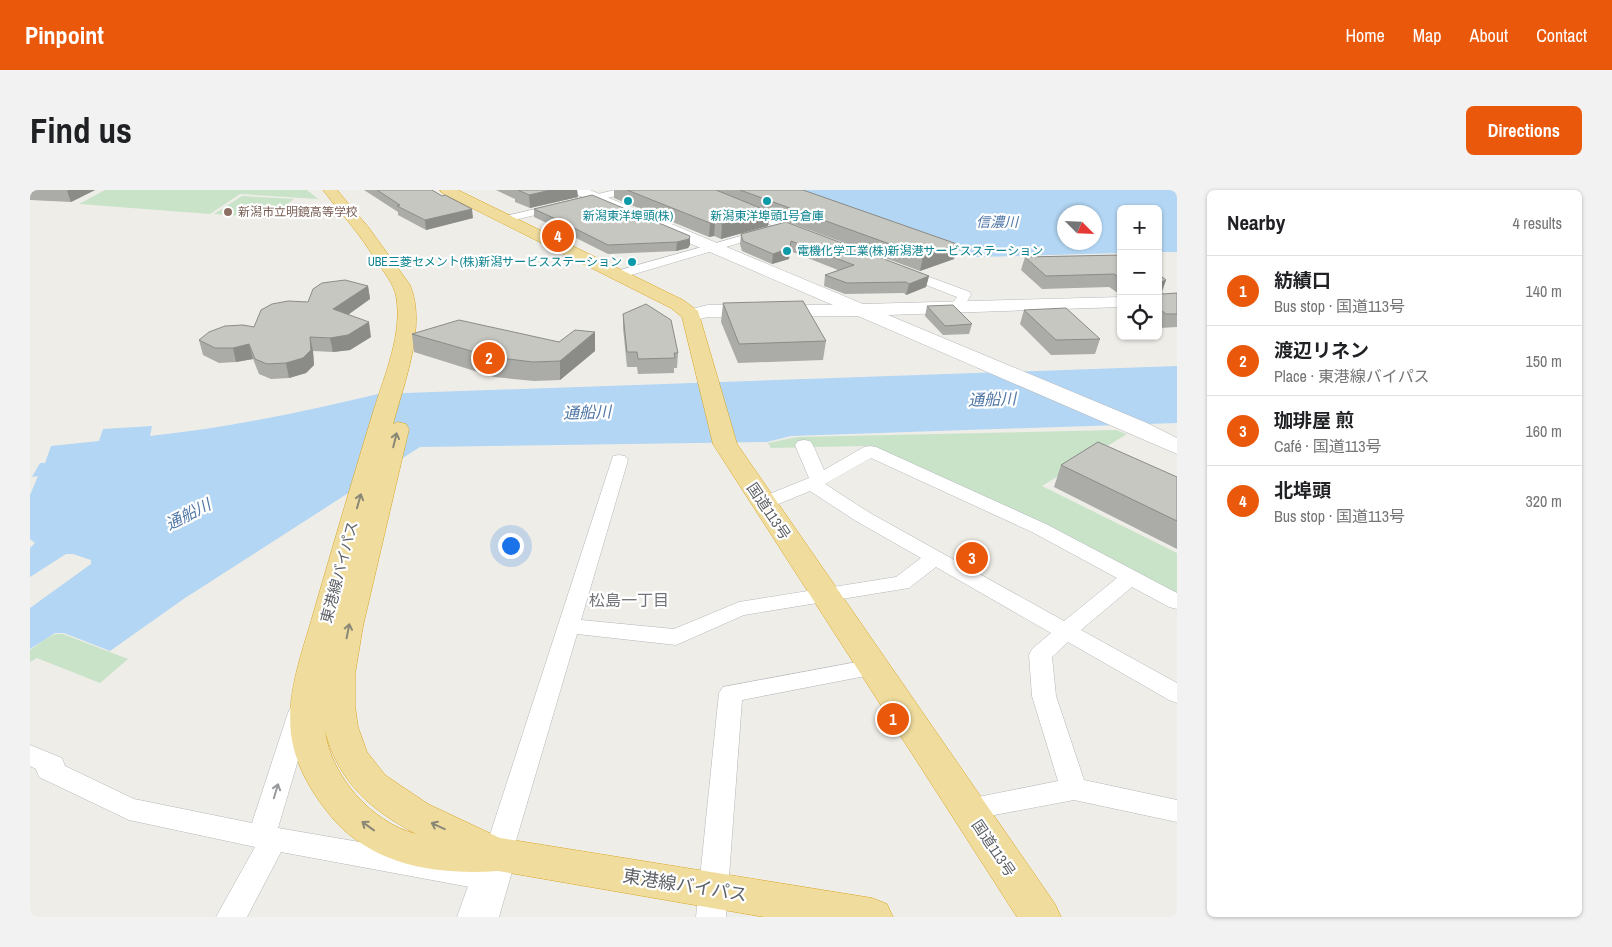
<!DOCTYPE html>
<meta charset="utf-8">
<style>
:root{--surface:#fff;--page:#f2f2f2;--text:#202124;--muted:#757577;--line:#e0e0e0;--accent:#ea580c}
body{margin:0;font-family:"Archivo Narrow","Noto Sans JP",sans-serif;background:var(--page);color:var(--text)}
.controls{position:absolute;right:15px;top:15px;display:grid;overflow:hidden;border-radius:8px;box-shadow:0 1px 4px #0004}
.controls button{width:45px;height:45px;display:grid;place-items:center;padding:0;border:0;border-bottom:1px solid var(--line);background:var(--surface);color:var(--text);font:25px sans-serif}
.compass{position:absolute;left:1027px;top:15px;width:45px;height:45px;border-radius:50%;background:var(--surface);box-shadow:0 1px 4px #0004;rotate:114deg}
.you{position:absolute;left:480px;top:355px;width:18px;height:18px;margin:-12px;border:4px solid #fff;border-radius:50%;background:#1a73e8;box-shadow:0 0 0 8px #1a73e833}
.badge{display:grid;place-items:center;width:32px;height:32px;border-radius:50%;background:var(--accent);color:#fff;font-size:16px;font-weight:700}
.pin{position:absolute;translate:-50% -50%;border:2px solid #fff;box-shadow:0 1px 5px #0006}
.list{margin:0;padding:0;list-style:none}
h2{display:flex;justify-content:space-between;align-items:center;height:65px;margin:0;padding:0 20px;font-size:21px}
h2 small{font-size:16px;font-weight:400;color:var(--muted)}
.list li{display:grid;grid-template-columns:32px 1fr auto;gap:15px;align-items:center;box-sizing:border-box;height:70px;padding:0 20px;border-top:1px solid var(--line)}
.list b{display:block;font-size:19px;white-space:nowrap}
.list p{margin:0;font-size:16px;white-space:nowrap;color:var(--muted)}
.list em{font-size:16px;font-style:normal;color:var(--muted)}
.icon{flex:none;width:28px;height:28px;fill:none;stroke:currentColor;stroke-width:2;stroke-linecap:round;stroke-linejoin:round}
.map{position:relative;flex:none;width:1147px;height:727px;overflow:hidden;border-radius:8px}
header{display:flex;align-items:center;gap:30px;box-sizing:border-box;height:70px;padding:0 25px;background:var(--accent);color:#fff}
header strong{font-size:24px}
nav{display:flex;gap:28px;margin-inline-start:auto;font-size:18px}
.intro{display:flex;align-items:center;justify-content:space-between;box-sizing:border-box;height:120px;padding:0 30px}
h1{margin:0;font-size:35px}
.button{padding:12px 22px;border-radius:8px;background:var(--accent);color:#fff;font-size:18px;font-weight:700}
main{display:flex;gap:30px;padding:0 30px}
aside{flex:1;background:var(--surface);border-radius:8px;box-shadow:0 1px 4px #0004}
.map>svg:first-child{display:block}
.green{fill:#c8e3c8}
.water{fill:#b2d6f4;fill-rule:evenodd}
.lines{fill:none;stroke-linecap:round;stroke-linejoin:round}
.street-casing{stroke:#b4b7ba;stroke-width:1}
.secondary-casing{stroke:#b4b6ba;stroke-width:1}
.highway-casing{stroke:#d8a41e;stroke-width:1}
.street{fill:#fff;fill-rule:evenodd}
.secondary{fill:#fff;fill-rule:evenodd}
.highway{fill:#f0dd9e;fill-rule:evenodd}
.wall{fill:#ababa7}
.shaded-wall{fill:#8b8b88}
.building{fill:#c7c7c2;stroke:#8b8b88}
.oneway{stroke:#8a8777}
.oneway2{stroke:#97999c}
.culture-dot{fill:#0f9aa8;stroke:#fff;stroke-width:2}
.education-dot{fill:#8d6e63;stroke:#fff;stroke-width:2}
.labels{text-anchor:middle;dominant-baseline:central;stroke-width:4.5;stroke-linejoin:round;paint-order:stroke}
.far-education-label{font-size:12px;fill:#785e54;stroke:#fff;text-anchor:start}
.far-culture-label{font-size:12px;fill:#0d838f;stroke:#fff}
.far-water-label{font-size:14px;font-style:italic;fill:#5077a5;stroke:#fff}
.street-label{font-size:15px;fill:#5f6266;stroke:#fff}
.water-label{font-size:16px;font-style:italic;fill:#5077a5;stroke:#fff}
.neighbourhood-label{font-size:16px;fill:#707377;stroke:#fff}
.near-street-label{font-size:18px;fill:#5f6266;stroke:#fff}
</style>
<header>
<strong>Pinpoint</strong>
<nav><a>Home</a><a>Map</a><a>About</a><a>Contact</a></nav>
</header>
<div class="intro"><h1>Find us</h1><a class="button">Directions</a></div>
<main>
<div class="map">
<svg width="1147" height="727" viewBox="0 0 1147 727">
<rect width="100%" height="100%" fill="#efede8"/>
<g class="green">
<path d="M75 0H277L288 9 210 4 180 24 49 14Z"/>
<path d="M212 6 264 9 238 28 184 24Z"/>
<path d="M1086 240 1097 244 1012 296 1147 363V406L846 258 835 256 741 258 738 253 767 247Z"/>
<path d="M25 444H33L98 469 70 493 7 468 0 472V460L17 448Z"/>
</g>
<g class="water">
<path d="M754 0H1147V62H1128V19H1091V63L948 67ZM1034 22H1064V52H1034Z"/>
<path d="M1147 176V233L761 246 737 252 390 257 155 408 80 461 34 443H25L0 459V418L61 374V370L43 364H36L0 387V358L5 353 0 349V305L8 286 2 287 10 273H15L21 256 69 251 73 239 122 236 120 246C197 238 272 222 348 204Z"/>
</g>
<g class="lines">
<g class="street-casing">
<g id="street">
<path d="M585 0H603L602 2 476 32 471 29 472 27Z"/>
<path d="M713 18 776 41 778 43 776 45H768L709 23 708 21Z"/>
<path d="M736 39 742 42 740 44 591 88H583L581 85 583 82Z"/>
<path d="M872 77 940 102 941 105 931 121H921L919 118 927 107 868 84 866 81 868 78Z"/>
<path d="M774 250 780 251 783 255 794 280 834 257 840 256 846 257 1016 334 1147 403V419L1139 417 1102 397 1051 440 1147 493V513L1139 510 1038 452 1022 467 1026 506 1054 590 1147 610V632L1044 610 938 630 928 627 925 619 928 611 1028 591 1002 506 999 465 1002 459 1021 443 906 377 879 398 714 425 646 455 547 444 482 664C475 679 460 692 445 698L251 662 217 727H186L225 657 99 630 9 587 6 579 0 576V555L32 568 35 576 104 609 222 633 258 523 261 517 270 514 279 517 282 523 248 638 440 671 456 657 583 266 589 265 595 266 598 270 551 430 644 439 709 412 866 387 891 368 826 331 780 301 741 317 734 319 727 317 725 313 727 309 779 288 765 255 768 251ZM841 268 1002 342 1087 388 1034 431 840 323 795 294Z"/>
<path d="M843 469 851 471 855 477 851 483 712 510 696 727H666L689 503 693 497Z"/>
</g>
</g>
<g class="secondary-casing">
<g id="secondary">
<path d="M541 0H560L833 114 1091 107V117L858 125 1117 233 1147 248V264L828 126 678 127 661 131 654 129 652 125 654 121 678 115H803L543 3Z"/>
<path d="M468 647 482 652 487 664 469 727H427L454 652Z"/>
</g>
</g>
<g class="highway-casing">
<g id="highway">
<path d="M293 0H307L339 38 380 95C397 135 374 193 363 234L368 232 376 234 379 239 333 436 325 484V516L328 537 337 562 355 585 398 614 470 648 842 708 857 714 863 727H734L468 681C410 685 347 677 305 631 284 607 265 576 261 544 256 500 275 455 286 414 305 349 324 284 344 219 355 184 373 143 366 106 364 95 356 85 350 76 342 65 336 54 328 44 317 29 304 15 293 0ZM295 541C309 593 340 619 386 644 341 632 301 586 295 541Z"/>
<path d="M410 0H428L653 110 668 121 707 254 1025 714 1031 727H987L683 254 652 127 641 118 412 3Z"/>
</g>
</g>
<use href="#street" class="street"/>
<use href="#secondary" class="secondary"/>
<use href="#highway" class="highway"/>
</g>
<g class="wall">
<path d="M0 0H65L41 12 0 10Z"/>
<path d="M334 0H402L443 28 396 40 368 25V22Z"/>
<path d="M466 0H547L548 7 500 18 485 12V9Z"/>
<path d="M584 0H773L927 54 924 69 890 81 739 25 738 36 691 49 684 46 679 47 584 8Z"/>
<path d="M504 19 660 46V55L658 58 646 61 578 64 538 44V43L504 27Z"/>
<path d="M756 32 899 86 896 97 876 105 874 103 815 104 794 96 795 85 808 80 760 61 759 69 742 74 712 61 710 54 711 44Z"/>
<path d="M1091 65V105L1079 97 1012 99 991 80 995 67Z"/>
<path d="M1128 84 1136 90 1132 102 1133 104 1147 103V137L1130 138 1128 136Z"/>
<path d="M338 96 340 109 318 125 341 147 320 160 303 162 283 161 284 175 276 183 259 188 241 189 229 184 223 169 206 172 189 173 173 165 169 150 224 137 278 112Z"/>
<path d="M693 113 796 151 793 170 708 173 691 132Z"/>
<path d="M897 116 942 134 939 144 913 145 895 126Z"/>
<path d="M994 120 1070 149 1065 164 1021 165 990 134Z"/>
<path d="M593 124 648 163 647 178H644V183L608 184 607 177H597L593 138Z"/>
<path d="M565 142V161L530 190 504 191 464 187 384 162 382 144 529 152Z"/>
<path d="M1031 275 1147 287V359L1024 297Z"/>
</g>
<g class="shaded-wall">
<path d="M39 0H65L41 12 37 1Z"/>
<path d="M521 0H547L548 7 500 18 499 5Z"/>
<path d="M442 19 443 28 396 40 395 30Z"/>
<path d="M740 22 738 36 691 49 692 34Z"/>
<path d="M685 32 684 46 679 47 680 33Z"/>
<path d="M660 46V55L658 58 646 61 647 52Z"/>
<path d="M927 54 924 69 890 81 893 66Z"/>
<path d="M760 58 759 69 742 74 743 64Z"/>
<path d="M899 86 896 97 876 105 879 94Z"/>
<path d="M1136 90 1131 103V92Z"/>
<path d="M338 96 340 109 306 133 303 119Z"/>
<path d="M339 132 341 147 320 160 303 162 300 148Z"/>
<path d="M565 142V161L530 190V171Z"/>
<path d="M280 147 283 161 284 175 276 183 259 188 256 173Z"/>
<path d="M219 154 223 169 206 172 203 158Z"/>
</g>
<g class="building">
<path d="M347 0H402L412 6 415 5 442 19 395 30 367 16 370 15Z"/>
<path d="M488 0H521L499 5Z"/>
<path d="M597 0H686L740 22 692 34 685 32 680 33Z"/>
<path d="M710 0H773L927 54 893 66Z"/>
<path d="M562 5 660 46 659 49 647 52 578 55 538 35H539L504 19Z"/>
<path d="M756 32 899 86 879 94 876 92 817 93 795 85 824 75 761 51 760 58 743 64 713 51 711 44Z"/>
<path d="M1091 65V89L1084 84 1016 86 995 67Z"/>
<path d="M1128 84 1136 90 1131 92V102L1133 104 1147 103V124H1136L1128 118Z"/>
<path d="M315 90 338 96 303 119 339 132 318 145 300 148 280 147 281 160 273 168 256 173 237 174 225 169 219 154 203 158H185L169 150 179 142 195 136 213 135 224 137 231 120 242 114 258 111 278 112 283 99 292 93Z"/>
<path d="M773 111 796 151 709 154 693 113Z"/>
<path d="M616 114 641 130 648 163H644L645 168 608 169 607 162H597L593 124Z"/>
<path d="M923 115 942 134 915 136 897 116Z"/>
<path d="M1036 118 1070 149 1026 150 994 120Z"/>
<path d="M429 130 529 152 545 140 565 142 530 171 503 172 462 167 382 144Z"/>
<path d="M1068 252 1147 287V331L1031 275Z"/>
</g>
<defs><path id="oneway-shaft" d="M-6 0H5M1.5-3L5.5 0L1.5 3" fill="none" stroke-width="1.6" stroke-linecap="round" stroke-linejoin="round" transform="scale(1.25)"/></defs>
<g class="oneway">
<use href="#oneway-shaft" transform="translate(365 250) rotate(-76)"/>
<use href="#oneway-shaft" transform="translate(329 311) rotate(-74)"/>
<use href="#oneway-shaft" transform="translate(318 441) rotate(-79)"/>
<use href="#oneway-shaft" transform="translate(338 636) rotate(-144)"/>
<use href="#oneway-shaft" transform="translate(408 636) rotate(-155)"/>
</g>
<use class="oneway2" href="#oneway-shaft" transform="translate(246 601) rotate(-73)"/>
<g class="culture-dot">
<circle cx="598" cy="11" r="5"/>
<circle cx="737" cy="11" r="5"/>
<circle cx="757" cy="61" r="5"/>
<circle cx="602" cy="72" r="5"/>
</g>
<circle class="education-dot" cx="198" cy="22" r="5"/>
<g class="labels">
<g class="far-education-label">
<text x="208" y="22">新潟市立明鏡高等学校</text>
</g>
<g class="far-culture-label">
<text x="598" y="26">新潟東洋埠頭(株)</text>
<text x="737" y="26">新潟東洋埠頭1号倉庫</text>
<text x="767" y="61" text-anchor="start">電機化学工業(株)新潟港サービスステーション</text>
<text x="592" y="72" text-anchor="end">UBE三菱セメント(株)新潟サービスステーション</text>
</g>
<g class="far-water-label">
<text x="967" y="32">信濃川</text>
</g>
<g class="street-label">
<text transform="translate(739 321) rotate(56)">国道113号</text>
<text transform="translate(309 382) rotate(-75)">東港線バイパス</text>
<text transform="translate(964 658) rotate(56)">国道113号</text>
</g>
<g class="water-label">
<text transform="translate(962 209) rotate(-2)">通船川</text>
<text transform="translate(557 222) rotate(-2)">通船川</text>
<text transform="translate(158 324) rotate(-27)">通船川</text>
</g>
<g class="neighbourhood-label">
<text x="599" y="410">松島一丁目</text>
</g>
<g class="near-street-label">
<text transform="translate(655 695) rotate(9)">東港線バイパス</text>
</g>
</g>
</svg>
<div class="controls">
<button>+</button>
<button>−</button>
<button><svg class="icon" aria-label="locate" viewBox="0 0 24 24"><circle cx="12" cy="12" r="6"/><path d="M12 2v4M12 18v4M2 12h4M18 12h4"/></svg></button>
</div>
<svg class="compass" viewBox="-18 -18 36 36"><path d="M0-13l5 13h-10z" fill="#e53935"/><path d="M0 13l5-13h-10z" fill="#757577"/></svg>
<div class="you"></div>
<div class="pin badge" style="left:863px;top:529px">1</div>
<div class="pin badge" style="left:459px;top:168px">2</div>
<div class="pin badge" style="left:942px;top:368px">3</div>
<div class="pin badge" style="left:528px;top:46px">4</div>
</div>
<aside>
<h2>Nearby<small>4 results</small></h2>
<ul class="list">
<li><span class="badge">1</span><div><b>紡績口</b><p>Bus stop · 国道113号</p></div><em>140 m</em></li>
<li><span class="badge">2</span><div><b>渡辺リネン</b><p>Place · 東港線バイパス</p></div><em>150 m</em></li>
<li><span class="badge">3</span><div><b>珈琲屋 煎</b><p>Café · 国道113号</p></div><em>160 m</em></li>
<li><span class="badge">4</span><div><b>北埠頭</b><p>Bus stop · 国道113号</p></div><em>320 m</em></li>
</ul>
</aside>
</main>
